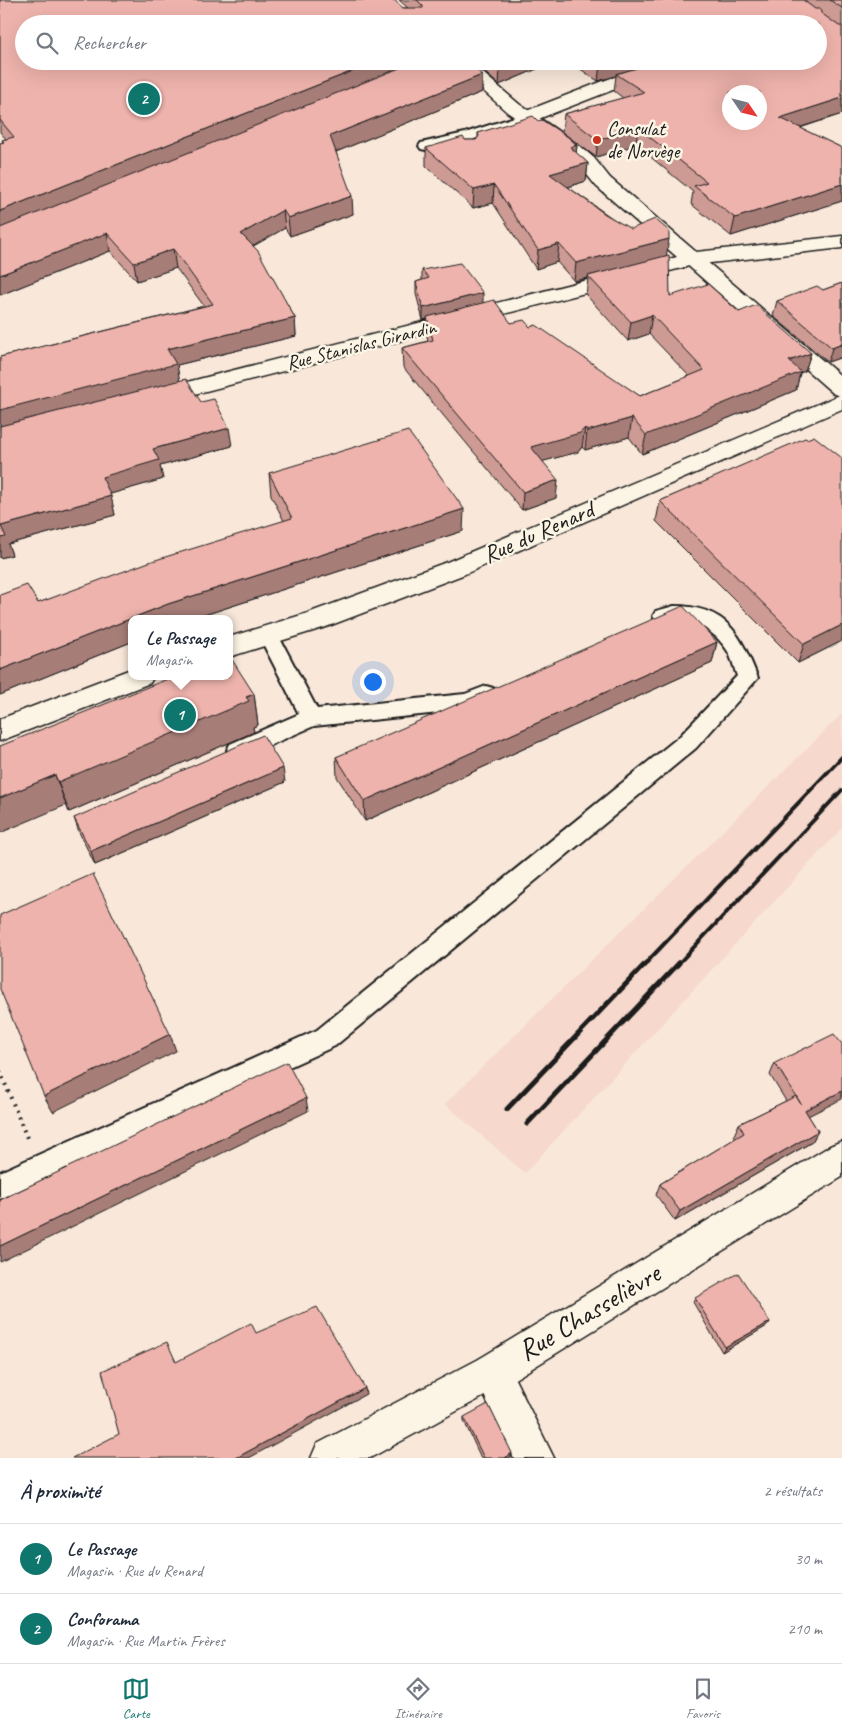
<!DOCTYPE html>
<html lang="fr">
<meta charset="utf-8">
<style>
:root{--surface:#fff;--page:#f6f6f7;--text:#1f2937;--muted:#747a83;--line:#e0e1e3;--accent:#0f766e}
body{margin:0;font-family:Caveat,sans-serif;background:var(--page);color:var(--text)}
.compass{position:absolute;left:722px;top:85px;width:45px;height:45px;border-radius:50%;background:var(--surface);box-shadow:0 5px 20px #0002;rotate:125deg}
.you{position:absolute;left:372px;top:681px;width:18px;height:18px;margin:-12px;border:4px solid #fff;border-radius:50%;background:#1a73e8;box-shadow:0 0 0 8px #1a73e833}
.badge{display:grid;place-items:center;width:32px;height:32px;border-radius:50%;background:var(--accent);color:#fff;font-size:16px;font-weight:700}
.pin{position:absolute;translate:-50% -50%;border:2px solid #fff;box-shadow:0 1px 5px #0006}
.popup{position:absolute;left:128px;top:615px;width:105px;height:65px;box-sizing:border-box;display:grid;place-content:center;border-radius:10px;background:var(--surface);filter:drop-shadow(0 1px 4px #0005);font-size:16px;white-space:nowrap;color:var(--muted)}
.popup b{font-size:19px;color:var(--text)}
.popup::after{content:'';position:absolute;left:50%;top:100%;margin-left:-10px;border:10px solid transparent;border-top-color:var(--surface)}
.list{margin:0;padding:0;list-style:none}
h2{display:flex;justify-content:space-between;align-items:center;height:65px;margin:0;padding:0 20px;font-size:21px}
h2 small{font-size:16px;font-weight:400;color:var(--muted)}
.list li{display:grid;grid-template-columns:32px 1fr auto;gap:15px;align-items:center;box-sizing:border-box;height:70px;padding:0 20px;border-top:1px solid var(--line)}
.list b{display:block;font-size:19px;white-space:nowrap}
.list p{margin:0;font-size:16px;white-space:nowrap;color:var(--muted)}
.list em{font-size:16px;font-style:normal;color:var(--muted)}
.icon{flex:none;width:28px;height:28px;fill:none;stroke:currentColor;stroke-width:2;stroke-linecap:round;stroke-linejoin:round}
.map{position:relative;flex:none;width:842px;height:1458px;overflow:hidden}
.search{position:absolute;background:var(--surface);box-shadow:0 5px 20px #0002;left:15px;right:15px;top:15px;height:55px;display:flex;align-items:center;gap:12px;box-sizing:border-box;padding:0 18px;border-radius:28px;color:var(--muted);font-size:19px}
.sheet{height:205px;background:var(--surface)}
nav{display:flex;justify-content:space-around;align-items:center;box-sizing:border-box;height:70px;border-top:1px solid var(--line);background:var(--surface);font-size:14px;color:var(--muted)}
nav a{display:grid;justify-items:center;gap:2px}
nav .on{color:var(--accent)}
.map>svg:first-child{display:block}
.built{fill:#f6d8cc}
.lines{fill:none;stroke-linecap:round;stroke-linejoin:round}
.lane-casing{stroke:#1c1c1c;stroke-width:4}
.street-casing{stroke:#1c1c1c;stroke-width:3}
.secondary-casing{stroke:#1c1c1c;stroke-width:3}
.path{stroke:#1c1c1c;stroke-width:4;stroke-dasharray:2 5;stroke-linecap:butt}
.lane{fill:#fcf5e5;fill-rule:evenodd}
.street{fill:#fcf5e5;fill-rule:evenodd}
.secondary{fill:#fcf5e5;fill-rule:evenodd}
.rail-far1{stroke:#1c1c1c;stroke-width:4}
.rail{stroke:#1c1c1c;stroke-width:5}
.wall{fill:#cd9a94;stroke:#1c1c1c}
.shaded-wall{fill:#a77d78;stroke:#1c1c1c}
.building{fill:#eeb3ac;stroke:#1c1c1c;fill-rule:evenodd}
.poi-dot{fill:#c8321e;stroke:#fcf5e5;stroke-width:2}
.labels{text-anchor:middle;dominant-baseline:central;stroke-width:5;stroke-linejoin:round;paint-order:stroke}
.far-poi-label{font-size:20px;fill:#1c1c1c;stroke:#fcf5e5;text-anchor:start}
.far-street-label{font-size:20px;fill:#1c1c1c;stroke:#fcf5e5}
.street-label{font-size:24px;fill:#1c1c1c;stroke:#fcf5e5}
.near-street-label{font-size:29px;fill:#1c1c1c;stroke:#fcf5e5}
</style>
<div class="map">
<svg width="842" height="1458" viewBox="0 0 842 1458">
<rect width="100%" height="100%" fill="#f9e8da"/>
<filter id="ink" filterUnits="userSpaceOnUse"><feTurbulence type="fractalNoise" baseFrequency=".02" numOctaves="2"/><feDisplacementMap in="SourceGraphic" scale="10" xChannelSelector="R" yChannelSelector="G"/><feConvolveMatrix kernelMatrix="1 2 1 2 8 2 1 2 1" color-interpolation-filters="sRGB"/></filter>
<g filter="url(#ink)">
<path class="built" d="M842 714V828L525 1173 445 1104Z"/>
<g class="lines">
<g class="lane-casing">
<g id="lane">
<path d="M527 113 532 114 534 117 532 120 474 139 471 144 477 153 475 156H465L458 143 426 150 421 149 419 146 421 143 465 133Z"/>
<path d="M674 606C727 606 741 635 758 678L696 748 335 1046 0 1199V1172L317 1030 680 736 737 676C734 668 732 658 727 650 718 636 700 621 683 621 673 620 665 624 656 621L653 616 656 611Z"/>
<path d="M268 627 275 629 317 709 465 694 486 686 493 688 496 694 493 700 468 710 314 726 238 759 230 756 227 750 230 744 299 714 258 634 261 629Z"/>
</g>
</g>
<g class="street-casing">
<g id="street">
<path d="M673 61H701L699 65 623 86 533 121 527 122 521 121 518 117 521 113 611 78Z"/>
<path d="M692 253 699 255 842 377V396L834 394 685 263 682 259 685 255Z"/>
<path d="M492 1353 505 1359 554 1458H514L473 1372 479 1359Z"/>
</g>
</g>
<g class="secondary-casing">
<g id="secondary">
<path d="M450 61H469L519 104 580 146 594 158 610 178 696 252 842 236V248L693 265 156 404 148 402 145 397 148 392 677 257 596 186 580 166 568 154 507 112Z"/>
<path d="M842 394V409L465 574 326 627 229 657V637L308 613 447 562Z"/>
<path d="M131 669V676H154L150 683 0 741V719Z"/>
<path d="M842 1141V1177L505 1385 370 1458H311L317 1444 479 1359 830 1146Z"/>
</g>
</g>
<path class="path" d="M0 1071 27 1138"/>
<use href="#lane" class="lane"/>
<use href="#street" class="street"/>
<use href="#secondary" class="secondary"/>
<g class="rail-far1">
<path d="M645 964 842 757"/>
<path d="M678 964 842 790"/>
</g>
<g class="rail">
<path d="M507 1109 646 963"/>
<path d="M527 1124 679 963"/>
</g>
</g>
<g class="wall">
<path d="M0 0 403 8H408L399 0H842V114L800 128 842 148V201L731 236 691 204 693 192 636 145 596 157 562 132 564 114 623 98 614 91 616 76 598 81 570 62 559 67 551 63 499 85 472 61H818V24H24L482 75V92L336 152 353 214 290 236 285 228 253 246 295 318 296 336 177 365 179 381 201 402 232 446 160 466 163 479 110 494 115 515 8 544 12 555 0 558V357L204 306 176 268 137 281 110 251 0 295V143L3 142 2 140 6 139 0 132Z"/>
<path d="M538 121 577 145 576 153 588 163 586 181 568 187 666 256 670 296 739 312 811 353 805 371 800 373 796 390 642 454 629 437 585 450 582 447 578 452 543 461 556 498 522 510 403 367 402 348 428 341 427 336V319L423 320 416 294V282L422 280V270L483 303 511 323 530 327 640 396 689 376 649 334 628 341 586 295 588 278 574 281 557 262 536 269 493 203 473 208 426 166V148L465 140H476L478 137V133Z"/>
<path d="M842 283V357L828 362 773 316 777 301 823 290Z"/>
<path d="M807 439 842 641 798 663 656 521 660 501Z"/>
<path d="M269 473 463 531 192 619H131V642L0 695V595L38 603 284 521 271 495Z"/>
<path d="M717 642 712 663 365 821 337 777 336 757Z"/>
<path d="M254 694 258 725 253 727 254 732 69 812 66 805 0 746Z"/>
<path d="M285 782 95 865 79 832 74 818Z"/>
<path d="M775 1063 818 1131 812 1142 675 1221 656 1195 660 1184 736 1138 734 1135 739 1124 786 1101 770 1075Z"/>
<path d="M695 1298 770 1322 767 1326 722 1352 693 1302Z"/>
<path d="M464 1417 511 1457 509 1458H481L464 1421Z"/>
</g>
<g class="shaded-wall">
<path d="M378 61H421L0 231V211Z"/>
<path d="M515 61H551V63L499 85 500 67Z"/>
<path d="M559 61H570V62L559 67Z"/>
<path d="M608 61H665L616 74V76L598 81 600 64Z"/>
<path d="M482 75V92L331 154 330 136Z"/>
<path d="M842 98V114L776 135 780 118Z"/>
<path d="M638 128 636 145 596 157 598 140Z"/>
<path d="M577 145 575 164 570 147Z"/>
<path d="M588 163 586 181 549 193 550 174Z"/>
<path d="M842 184V201L731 236 735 218Z"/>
<path d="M494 185 493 203 473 208 474 190Z"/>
<path d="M352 196 353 214 290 236 288 218Z"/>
<path d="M283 210 285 228 243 252 241 234Z"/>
<path d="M107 233 110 251 0 295V275Z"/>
<path d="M669 239 666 258 588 276V278L574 281 576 263Z"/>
<path d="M559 244 557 262 536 269 538 250Z"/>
<path d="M173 249 176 268 137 281 134 263Z"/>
<path d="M483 293V305L423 320V308Z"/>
<path d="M652 315 649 334 628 341 631 322Z"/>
<path d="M295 318 296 336 177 365 180 382 0 430V410L167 349Z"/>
<path d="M842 344V357L828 362 832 348Z"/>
<path d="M811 353 805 371 800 373 796 390 642 454 646 435 789 361Z"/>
<path d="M632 418 629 437 585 450 587 431Z"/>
<path d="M229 428 232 446 160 466 163 479 107 495 102 477 153 449Z"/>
<path d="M585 428 582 447 578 452 529 465 531 447Z"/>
<path d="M558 480 556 498 522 510 523 492Z"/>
<path d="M111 496 115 515 8 544 12 555 0 558V538L1 526Z"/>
<path d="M464 509 463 531 192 619H131V642L0 695V670L168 604Z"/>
<path d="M842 625V641L798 663 804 644Z"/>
<path d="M717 642 712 663 365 821 364 801Z"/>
<path d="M254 694 258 725 253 727 254 732 69 812 58 782Z"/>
<path d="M283 768 285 782 95 865 91 851Z"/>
<path d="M55 775 66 805 0 833V798Z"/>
<path d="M170 1034 176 1051 53 1112 44 1096Z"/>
<path d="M842 1091V1099L798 1121 805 1110Z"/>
<path d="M306 1098 308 1111 0 1262V1246Z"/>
<path d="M818 1131 812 1142 675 1221 680 1211Z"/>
<path d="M770 1322 767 1326 722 1352 725 1347Z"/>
<path d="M365 1388 366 1394 249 1458H236Z"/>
<path d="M512 1453 511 1457 509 1458H505Z"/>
</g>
<g class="building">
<path d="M0 0H394L403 8H423V6L417 0H803L815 9H820L821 13 839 26H842V98L780 118 842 148V184L735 218 694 186 707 182 638 128 598 140 564 114 644 92 616 74 661 61H818V24H24V61H378L0 211V143L4 142 2 140 14 137 0 120ZM730 92H760V122H730Z"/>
<path d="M830 0H842V8Z"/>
<path d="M417 61H467L482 75 330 136 352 196 288 218 283 210 241 234 258 251 295 318 167 349 176 364 0 410V357L213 304 173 249 134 263 107 233 0 275V228Z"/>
<path d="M493 61H515L500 67Z"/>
<path d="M596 61H608L600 64Z"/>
<path d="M533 116 538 121 542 120 568 137 577 145 570 147 588 163 550 174 605 214 631 229 655 219 669 231V239L576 263 559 244 538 250 494 185 474 190 426 148 463 137 465 140H476L479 136 478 133Z"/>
<path d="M669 255 670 296 708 284 739 312 756 305 811 353 789 361 801 372 646 435 632 418 587 431 585 428 580 433 531 447 558 480 523 492 402 348 433 340 427 317 494 300 511 323 524 320 530 327 536 325 640 396 704 370 652 315 631 322 588 276Z"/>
<path d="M460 263 483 293 423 308 416 282 429 278 422 270Z"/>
<path d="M842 283V344L832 348 777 301 817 286 823 290Z"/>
<path d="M186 379 201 402 214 399 229 428 153 449 159 460 102 477 111 496 1 526 6 537 0 538V426Z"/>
<path d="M408 431 464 509 168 604 0 670V595L27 585 38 603 149 562 292 518 269 473Z"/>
<path d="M814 436 842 458V625L804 644 660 501 805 438 807 439Z"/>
<path d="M683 606 717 642 364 801 336 757Z"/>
<path d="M229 655 254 694 246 697 249 701 58 782 55 775 0 798V746L175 676H229Z"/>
<path d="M263 735 283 768 91 851 74 818Z"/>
<path d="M93 874 170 1034 44 1096 0 989V915Z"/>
<path d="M834 1034 842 1044V1091L805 1110 818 1131 680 1211 660 1184 744 1133 739 1124 796 1096 801 1104 775 1063Z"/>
<path d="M287 1062 306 1098 0 1246V1200Z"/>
<path d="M738 1273 770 1322 725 1347 695 1298Z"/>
<path d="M317 1307 365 1388 236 1458H72L119 1434 102 1371 167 1342 176 1362 251 1323 256 1333Z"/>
<path d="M488 1404 512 1453 505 1458H484L464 1417Z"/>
</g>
</g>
<circle class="poi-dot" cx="597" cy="140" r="5"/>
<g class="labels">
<g class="far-poi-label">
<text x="607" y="128">Consulat<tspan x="607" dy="23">de Norvège</tspan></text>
</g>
<g class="far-street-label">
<text transform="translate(361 345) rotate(-14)">Rue Stanislas Girardin</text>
</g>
<g class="street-label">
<text transform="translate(538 532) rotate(-24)">Rue du Renard</text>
</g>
<g class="near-street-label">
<text transform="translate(589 1312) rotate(-31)">Rue Chasselièvre</text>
</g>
</g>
</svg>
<svg class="compass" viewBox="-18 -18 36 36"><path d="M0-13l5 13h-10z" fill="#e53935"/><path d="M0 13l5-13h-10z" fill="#747a83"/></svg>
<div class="you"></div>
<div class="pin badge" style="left:180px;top:715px">1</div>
<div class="popup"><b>Le Passage</b>Magasin</div>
<div class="pin badge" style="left:144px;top:99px">2</div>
<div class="search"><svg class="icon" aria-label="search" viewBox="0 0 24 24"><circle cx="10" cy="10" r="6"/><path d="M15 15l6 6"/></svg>Rechercher</div>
</div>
<section class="sheet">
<h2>À proximité<small>2 résultats</small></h2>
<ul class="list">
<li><span class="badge">1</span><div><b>Le Passage</b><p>Magasin · Rue du Renard</p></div><em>30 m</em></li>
<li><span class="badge">2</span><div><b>Conforama</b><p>Magasin · Rue Martin Frères</p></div><em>210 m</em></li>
</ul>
</section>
<nav>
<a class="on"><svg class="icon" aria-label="map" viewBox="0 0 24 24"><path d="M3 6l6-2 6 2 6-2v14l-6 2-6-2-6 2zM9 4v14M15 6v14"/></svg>Carte</a>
<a><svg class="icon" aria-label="directions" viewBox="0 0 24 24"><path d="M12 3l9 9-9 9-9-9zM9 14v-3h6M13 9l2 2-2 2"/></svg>Itinéraire</a>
<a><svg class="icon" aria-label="saved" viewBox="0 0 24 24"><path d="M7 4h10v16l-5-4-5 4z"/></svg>Favoris</a>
</nav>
